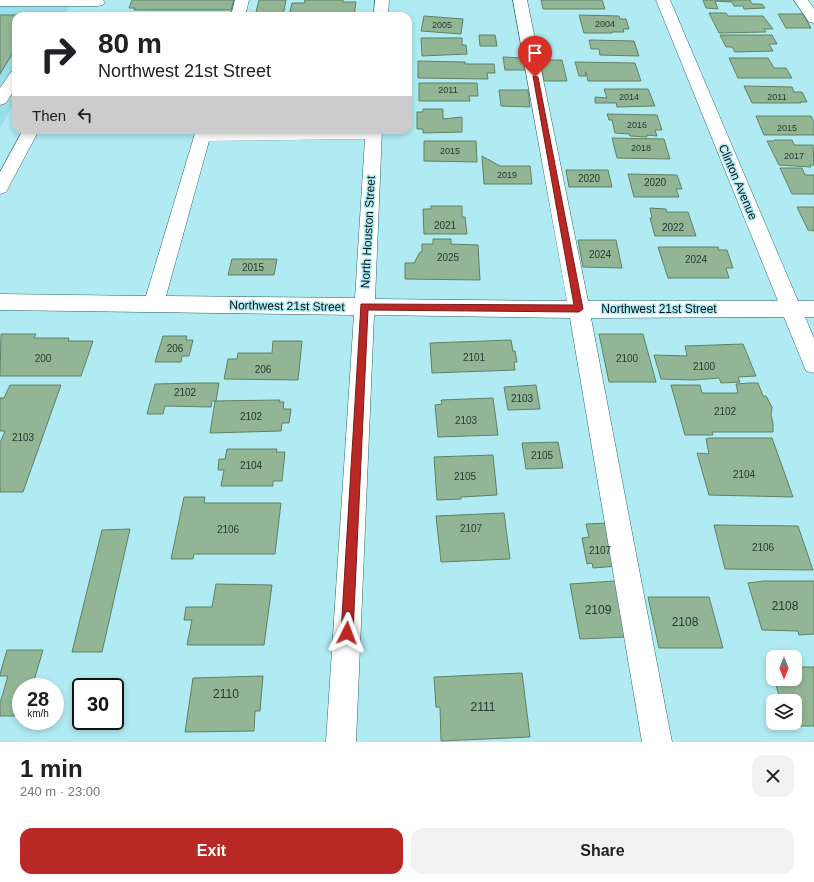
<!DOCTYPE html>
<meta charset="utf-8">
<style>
body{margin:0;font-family:Helvetica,sans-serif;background:#f2f2f2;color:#202124;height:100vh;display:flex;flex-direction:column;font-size:15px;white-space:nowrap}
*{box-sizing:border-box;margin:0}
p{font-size:13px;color:#757577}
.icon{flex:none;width:22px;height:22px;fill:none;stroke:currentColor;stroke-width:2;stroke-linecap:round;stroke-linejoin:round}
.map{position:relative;height:742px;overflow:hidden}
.side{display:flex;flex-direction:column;background:#fff;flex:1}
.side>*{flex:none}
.guide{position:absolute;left:12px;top:12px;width:400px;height:122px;border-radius:12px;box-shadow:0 2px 6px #0003;background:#fff;color:#202124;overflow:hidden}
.needle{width:26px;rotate:180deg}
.buttons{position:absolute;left:766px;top:650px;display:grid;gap:8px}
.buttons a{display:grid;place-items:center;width:36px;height:36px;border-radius:8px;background:#fff;box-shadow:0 2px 6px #0003;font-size:20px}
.speed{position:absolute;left:12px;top:678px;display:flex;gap:8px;font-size:20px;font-weight:700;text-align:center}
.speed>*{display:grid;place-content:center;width:52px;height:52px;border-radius:50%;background:#fff;box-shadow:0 2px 6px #0003;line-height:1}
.speed small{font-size:10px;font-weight:400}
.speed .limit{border:2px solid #111;border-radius:6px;background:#fff;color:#111}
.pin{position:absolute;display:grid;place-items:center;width:34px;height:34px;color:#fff;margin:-41px -17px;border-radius:50% 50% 50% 0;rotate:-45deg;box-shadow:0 0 4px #0007}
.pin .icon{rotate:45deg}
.me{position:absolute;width:44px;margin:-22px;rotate:3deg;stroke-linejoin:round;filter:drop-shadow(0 0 3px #0008)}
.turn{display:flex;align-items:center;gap:14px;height:84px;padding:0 20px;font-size:18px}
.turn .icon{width:52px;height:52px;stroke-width:2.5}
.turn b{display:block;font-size:28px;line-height:34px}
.then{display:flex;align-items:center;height:38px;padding:0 20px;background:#0003;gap:8px;font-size:15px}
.round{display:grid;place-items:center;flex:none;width:42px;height:42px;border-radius:12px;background:#f2f2f2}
.headline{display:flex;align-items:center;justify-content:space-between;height:68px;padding:0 20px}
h1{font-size:24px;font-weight:700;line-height:30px}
.primary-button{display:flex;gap:8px;margin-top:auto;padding:8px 20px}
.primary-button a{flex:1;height:46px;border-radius:12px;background:#b82925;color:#fff;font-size:16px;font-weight:700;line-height:46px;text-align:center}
.primary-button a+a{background:#f2f2f2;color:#202124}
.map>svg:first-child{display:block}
.built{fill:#99dee8}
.building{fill:#92b695;stroke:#5f8163}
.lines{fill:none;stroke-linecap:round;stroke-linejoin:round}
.minor-casing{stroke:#2d676f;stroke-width:1}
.minor{fill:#fff;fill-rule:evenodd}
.route{fill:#b82925;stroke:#781b18}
.labels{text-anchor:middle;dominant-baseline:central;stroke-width:3;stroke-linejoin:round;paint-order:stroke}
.far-number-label{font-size:9px;fill:#243a34}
.number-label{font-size:10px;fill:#243a34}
.street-label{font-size:12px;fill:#001014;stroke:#b0ebf4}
.near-number-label{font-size:12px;fill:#243a34}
</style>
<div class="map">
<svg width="814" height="742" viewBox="0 0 814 742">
<rect width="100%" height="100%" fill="#b0ebf4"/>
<path class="built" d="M0,0H73L64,16H16V100L0,128Z"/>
<path class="building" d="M132,0H234L231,10H134L135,8H129Z
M259,0H286L283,16H255Z
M305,0H343V2H356L354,16H289L292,3H304Z
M541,0H602L605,9H543Z
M703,0H750L752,4H762L765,8L744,9L743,6H734L732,2L715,1L718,9L706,8Z
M709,13H726L728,16H763L773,29H764L766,32L719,33Z
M778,14H803L811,28H786Z
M0,15H61L16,16V48L0,74Z
M579,15L619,16L620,19H626L629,29H623L624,32H612V33H584Z
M424,16L463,19L461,34L421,31Z
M479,35H495L497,46H480Z
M720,35H772L777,44H769L773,51L735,52L732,47H726Z
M421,38H462V45H466L467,54L422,56Z
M589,40L634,41L639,56L600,55L599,49H591Z
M503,57L524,58L527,70H505Z
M729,58H768L774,68H786L792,78H738Z
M540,60H562L567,81H544Z
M418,61L465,62V64H494L495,73H487L488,79L418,78Z
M575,62L635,63L641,81H588L586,72H585L586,76H579Z
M419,83H477L478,96H469L470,101H419Z
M744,86L792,87L794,92H802L807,102H800L801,103H752Z
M604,89H648L655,106L617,107L616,103H595V97L607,98Z
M499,90H528L530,107L501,106Z
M423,109H443V119L462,117V132L423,133V129H417V112H423Z
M607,114L657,115L662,130H655L657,136L647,135V137L630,136L629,134L615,133L612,120H609Z
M756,116H811L814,122V135H764Z
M612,138L664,139L670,159L617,158Z
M774,140H792L794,145H813L814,165H810L811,167L779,165L767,141H774Z
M424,141H476L477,162L424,161Z
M482,156L500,166H530L532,184H484Z
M780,168H802L805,175H814V194H792Z
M566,170H608L612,187H569Z
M628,174L677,175L682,189H676L679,197H634Z
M431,206H462V217H465L467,234H424L423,209H431Z
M797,207H814V231L808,230Z
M650,208L666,209L667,212H688L696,236H655L650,218H652Z
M433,239H451V244L478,245L480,280L405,279V263H414L420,252H422V244H433Z
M578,240H616L622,268L583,267Z
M658,247H718L719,250H727L733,268H726L729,278H668Z
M232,259H277L274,275H228Z
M1,334H36L34,338H69L68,341H93L81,376H0Z
M599,334H643L656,382H609Z
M163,336H187L186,340H193L189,356H182L181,362H155Z
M511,340L513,351H515L517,362H514L515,370L432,373L430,343Z
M273,341H302L298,380L224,379L228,359H237L238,353H272Z
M743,344L756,376L738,377L740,382L721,383L719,378L693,380L661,379L654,355L687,356L685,346Z
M196,383H219L216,401H212L211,407L165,406L163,414H147L155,384Z
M749,383H758L763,396H766L772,407L771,415L773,424V432H712L713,435H685L671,385H700L702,393H738L736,384Z
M10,385H61L23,492H0V443L5,431H0V398H4Z
M536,385L540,409L508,410L504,387Z
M493,398L498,435L438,437L435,405L442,404L441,400Z
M280,400L279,402H284L283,409H291L289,423H282L281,431L210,433L215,401Z
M709,438H772L793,497L709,495L697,453L709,454L706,439Z
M558,442L563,468L526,469L522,443Z
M227,449H277L276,452H285L282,481H273V486H221L224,470H218L219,459H225Z
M493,455L497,495L461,497V499L437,500L434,457Z
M184,497H205L204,503H281L275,554H194L193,559H171Z
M504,513L510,559L441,562L436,516Z
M609,523L619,566L593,568L592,563L587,564L582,538L589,537L586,524Z
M714,525L798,526L813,570L725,569Z
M130,529L102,652H72L102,530Z
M615,581L627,637L580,639L570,584Z
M764,581H814V634L799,635L798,631L762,630L748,583Z
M216,584L272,585L264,645H187L192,620H184L186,607H212Z
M648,597H709L723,648H659Z
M7,650H43L32,687H21V716H0V703L8,676H0V674Z
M795,667H814V726H789L788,723H795V701H781L774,679H795Z
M522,673L530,737L441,741L440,707H436L434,677Z
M263,676L260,711H255L254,731L185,732L193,678Z"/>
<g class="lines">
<g class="minor-casing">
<path id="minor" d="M0,0H103L105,2L103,5L98,6H0Z
M235,0H249L245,16H231Z
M375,0H389L388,16H374Z
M513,0H527L588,301H778L656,0H670L798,301H814V317H805L814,338V373L806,371L784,317L591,318L672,742H642L570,318L374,315L356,742H326L354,315L0,310V294L146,296L196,130H382L375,299L567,301ZM365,139L355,298L166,296L209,141Z
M794,0H808L814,9V23L809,22Z
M16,70V87L6,103L0,105V88L11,72Z
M23,130H39L6,192L0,194V172Z"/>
</g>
<use href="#minor" class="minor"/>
</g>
<path class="route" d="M533,76L538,77L583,309L579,312L368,310L353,633L351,637L347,639L343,637L341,633L361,304L574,305Z"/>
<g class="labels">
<g class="far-number-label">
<text x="605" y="24">2004</text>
<text x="442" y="25">2005</text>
<text x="448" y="90">2011</text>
<text x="629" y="97">2014</text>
<text x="777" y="97">2011</text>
<text x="637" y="125">2016</text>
<text x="787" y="128">2015</text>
<text x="641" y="148">2018</text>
<text x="450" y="151">2015</text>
<text x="794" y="156">2017</text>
<text x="507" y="175">2019</text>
</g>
<g class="number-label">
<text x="589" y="178">2020</text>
<text x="655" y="182">2020</text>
<text x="445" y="225">2021</text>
<text x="673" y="227">2022</text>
<text x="600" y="254">2024</text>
<text x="448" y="257">2025</text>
<text x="696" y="259">2024</text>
<text x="253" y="267">2015</text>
<text x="175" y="348">206</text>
<text x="474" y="357">2101</text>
<text x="43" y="358">200</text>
<text x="627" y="358">2100</text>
<text x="704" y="366">2100</text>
<text x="263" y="369">206</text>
<text x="185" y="392">2102</text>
<text x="522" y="398">2103</text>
<text x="725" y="411">2102</text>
<text x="251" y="416">2102</text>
<text x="466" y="420">2103</text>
<text x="23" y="437">2103</text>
<text x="542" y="455">2105</text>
<text x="251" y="465">2104</text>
<text x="744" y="474">2104</text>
<text x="465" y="476">2105</text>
<text x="471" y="528">2107</text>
<text x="228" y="529">2106</text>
<text x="763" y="547">2106</text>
<text x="600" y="550">2107</text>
</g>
<g class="street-label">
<text transform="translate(738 182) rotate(67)">Clinton Avenue</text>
<text transform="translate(368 232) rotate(-87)">North Houston Street</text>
<text transform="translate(287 306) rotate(1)">Northwest 21st Street</text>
<text x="659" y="309">Northwest 21st Street</text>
</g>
<g class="near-number-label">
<text x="785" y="606">2108</text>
<text x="598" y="610">2109</text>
<text x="685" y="622">2108</text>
<text x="226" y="694">2110</text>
<text x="483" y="707">2111</text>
</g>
</g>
</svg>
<div class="buttons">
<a><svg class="needle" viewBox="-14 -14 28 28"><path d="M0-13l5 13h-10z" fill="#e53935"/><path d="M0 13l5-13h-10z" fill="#757577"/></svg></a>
<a><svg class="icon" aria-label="layers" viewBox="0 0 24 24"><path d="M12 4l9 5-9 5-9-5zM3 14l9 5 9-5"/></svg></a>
</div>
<div class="speed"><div>28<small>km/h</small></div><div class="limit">30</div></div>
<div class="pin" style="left:535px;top:77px;background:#d93025"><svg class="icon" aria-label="arrive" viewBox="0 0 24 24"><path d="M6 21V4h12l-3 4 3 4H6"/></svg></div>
<svg class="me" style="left:347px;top:633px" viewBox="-20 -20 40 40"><path d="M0-17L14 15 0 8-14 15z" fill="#b82925" stroke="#fff" stroke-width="4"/></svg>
<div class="guide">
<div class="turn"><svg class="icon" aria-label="right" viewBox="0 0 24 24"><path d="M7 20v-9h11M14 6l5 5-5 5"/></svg><div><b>80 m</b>Northwest 21st Street</div></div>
<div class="then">Then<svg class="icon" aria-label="left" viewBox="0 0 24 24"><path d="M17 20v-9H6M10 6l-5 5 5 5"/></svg></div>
</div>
</div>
<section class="side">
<div class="headline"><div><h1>1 min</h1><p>240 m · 23:00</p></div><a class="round"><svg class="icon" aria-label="close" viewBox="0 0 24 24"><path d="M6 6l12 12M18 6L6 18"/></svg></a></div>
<div class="primary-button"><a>Exit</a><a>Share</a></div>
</section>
